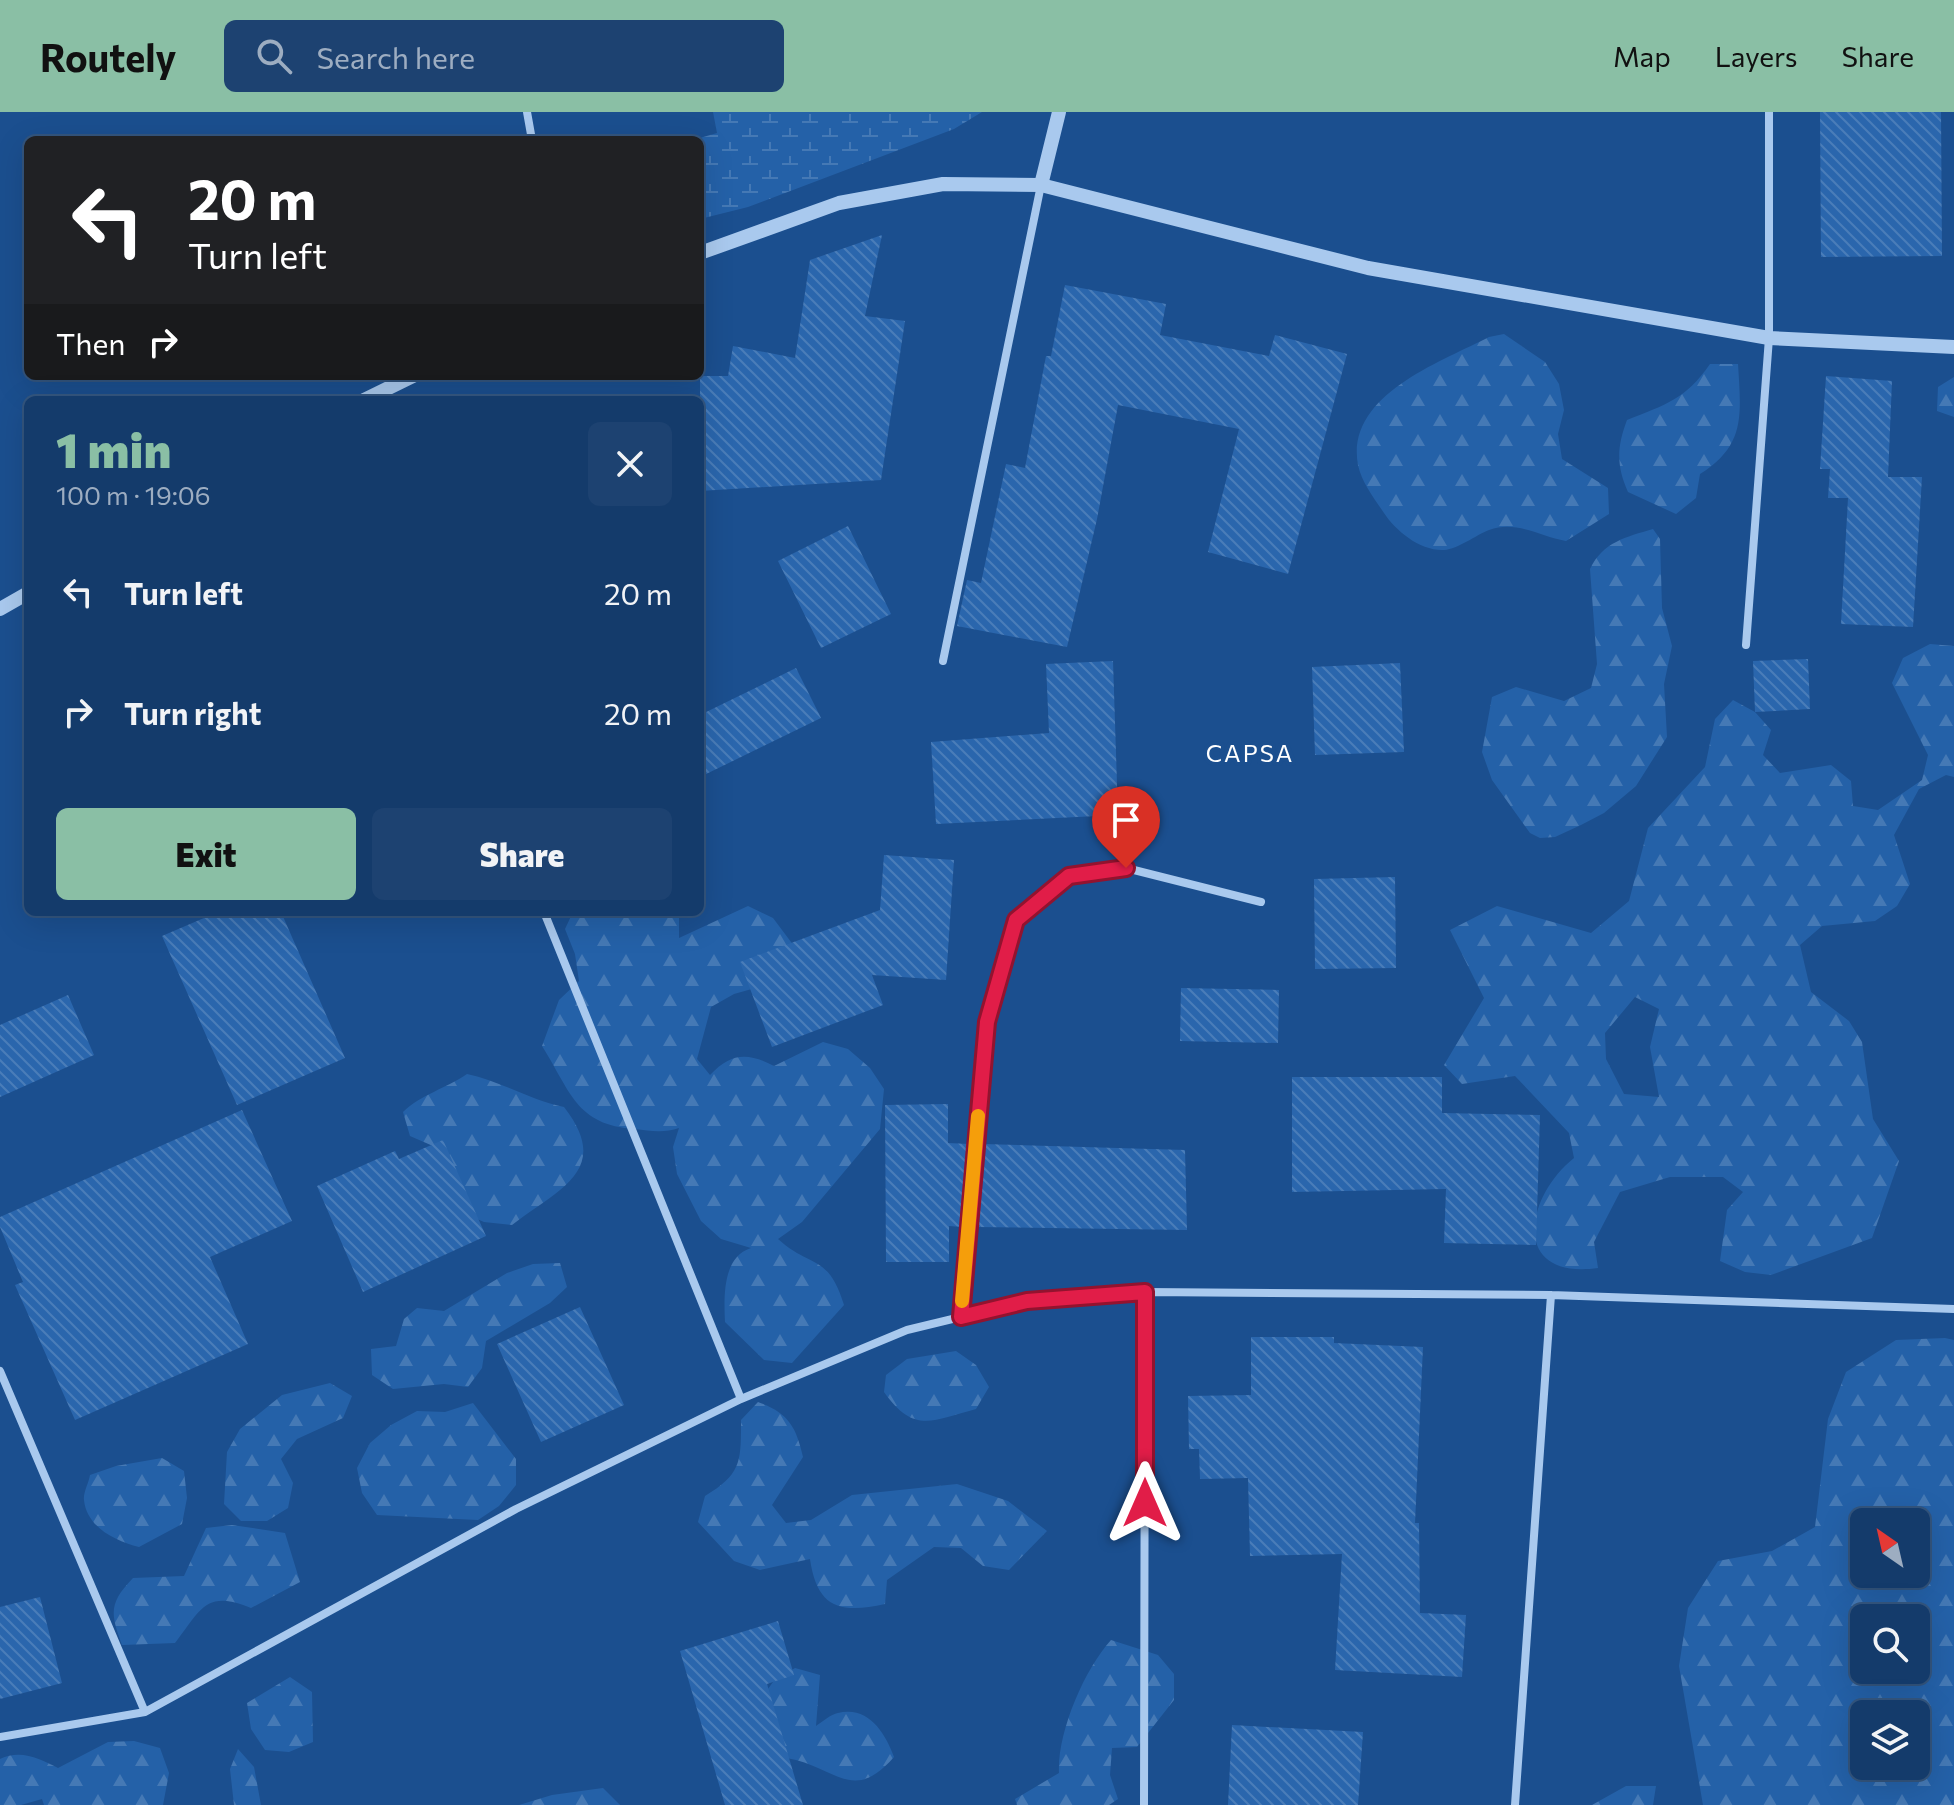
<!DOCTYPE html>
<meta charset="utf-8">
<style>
body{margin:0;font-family:Commissioner,sans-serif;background:#1d4271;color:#f1f3f6;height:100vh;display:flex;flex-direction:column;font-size:30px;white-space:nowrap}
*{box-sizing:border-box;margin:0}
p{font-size:26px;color:#9dadc1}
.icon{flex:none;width:44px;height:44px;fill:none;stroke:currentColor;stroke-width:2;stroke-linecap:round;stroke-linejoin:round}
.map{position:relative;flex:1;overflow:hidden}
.sheet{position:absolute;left:24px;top:284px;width:680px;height:520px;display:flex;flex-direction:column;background:#143b6b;border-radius:12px;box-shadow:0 8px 32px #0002,0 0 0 2px #33557e}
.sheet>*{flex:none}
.hud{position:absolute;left:24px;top:24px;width:680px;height:244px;border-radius:12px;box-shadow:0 8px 32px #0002,0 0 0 2px #33557e;background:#202124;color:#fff;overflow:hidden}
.needle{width:52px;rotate:326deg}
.tools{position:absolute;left:1850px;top:1396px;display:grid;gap:16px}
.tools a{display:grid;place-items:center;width:80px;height:80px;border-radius:12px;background:#143b6b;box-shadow:0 8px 32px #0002,0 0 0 2px #33557e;font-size:40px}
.pin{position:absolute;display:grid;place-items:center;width:68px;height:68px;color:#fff;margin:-82px -34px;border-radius:50% 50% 50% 0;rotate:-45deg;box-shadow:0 0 8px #0007}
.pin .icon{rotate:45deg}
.me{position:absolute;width:88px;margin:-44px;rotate:0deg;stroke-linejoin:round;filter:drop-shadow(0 0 6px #0008)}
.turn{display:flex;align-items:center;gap:28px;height:168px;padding:0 32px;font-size:36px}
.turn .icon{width:104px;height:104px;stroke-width:2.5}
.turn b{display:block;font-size:56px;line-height:68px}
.then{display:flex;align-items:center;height:76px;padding:0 32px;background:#0003;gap:16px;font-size:30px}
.round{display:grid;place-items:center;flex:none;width:84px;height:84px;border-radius:12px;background:#1d4271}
.overview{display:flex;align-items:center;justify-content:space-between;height:136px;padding:0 32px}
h1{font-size:48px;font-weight:800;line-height:60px;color:#8abfa5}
.action{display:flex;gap:16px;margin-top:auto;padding:16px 32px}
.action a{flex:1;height:92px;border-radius:12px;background:#8abfa5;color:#111;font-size:32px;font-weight:800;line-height:92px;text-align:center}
.action a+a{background:#1d4271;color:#f1f3f6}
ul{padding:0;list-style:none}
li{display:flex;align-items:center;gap:24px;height:120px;padding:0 32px}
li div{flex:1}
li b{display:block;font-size:30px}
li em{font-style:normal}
header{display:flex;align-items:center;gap:48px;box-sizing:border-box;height:112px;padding:0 40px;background:#8abfa5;color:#111}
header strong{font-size:38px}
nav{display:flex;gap:44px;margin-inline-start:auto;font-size:28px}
.search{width:560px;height:72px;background:#1d4271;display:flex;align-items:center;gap:20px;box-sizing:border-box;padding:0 28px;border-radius:12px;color:#9dadc1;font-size:30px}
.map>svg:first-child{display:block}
.forest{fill:url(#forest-firs);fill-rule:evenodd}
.wetland{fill:url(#wetland-marsh)}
.building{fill:url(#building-back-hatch)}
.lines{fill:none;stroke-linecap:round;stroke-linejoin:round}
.minor{stroke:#a9c9ee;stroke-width:8}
.tertiary{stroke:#a9c9ee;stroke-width:14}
.route-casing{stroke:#92132f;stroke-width:20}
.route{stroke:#e11d48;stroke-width:14}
.slow{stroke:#f59e0b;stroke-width:14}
.labels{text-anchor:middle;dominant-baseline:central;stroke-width:8;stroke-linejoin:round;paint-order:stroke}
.neighbourhood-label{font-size:24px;letter-spacing:2px;fill:#fff;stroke:#1b4f8f}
</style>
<header>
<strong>Routely</strong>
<div class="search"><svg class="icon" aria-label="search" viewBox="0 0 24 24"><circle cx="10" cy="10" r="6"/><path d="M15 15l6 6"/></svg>Search here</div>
<nav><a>Map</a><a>Layers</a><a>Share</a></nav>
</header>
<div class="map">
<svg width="1954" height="1693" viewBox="0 0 1954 1693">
<defs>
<pattern id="forest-firs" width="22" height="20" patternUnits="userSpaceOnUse" patternTransform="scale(2)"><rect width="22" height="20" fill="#2461a8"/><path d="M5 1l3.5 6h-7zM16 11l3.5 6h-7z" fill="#4579b5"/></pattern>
<pattern id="wetland-marsh" width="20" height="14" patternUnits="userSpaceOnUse" patternTransform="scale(2)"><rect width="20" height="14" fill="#2461a8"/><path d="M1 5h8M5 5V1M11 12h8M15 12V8" fill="none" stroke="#4579b5"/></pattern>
<pattern id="building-back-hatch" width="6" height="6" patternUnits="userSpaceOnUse" patternTransform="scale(2)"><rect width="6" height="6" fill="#2a66ad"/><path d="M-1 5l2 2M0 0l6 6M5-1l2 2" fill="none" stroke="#4a7db9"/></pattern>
</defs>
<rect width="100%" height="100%" fill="#1b4f8f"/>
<path class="forest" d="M1504,222L1545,250L1559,272L1564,298L1558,322L1562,347L1608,376L1609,402L1566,429C1539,424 1516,408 1489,418C1476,423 1458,437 1444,438C1420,439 1396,419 1384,401C1374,386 1362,371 1358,353C1345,283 1441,250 1489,225Z
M1710,252H1738C1741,303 1746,333 1700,362L1696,386L1676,402L1628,380C1616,353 1617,335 1627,308C1665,293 1686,287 1710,252Z
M1954,265V305L1937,299L1938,275Z
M1653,417L1660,427L1662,496L1672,534L1664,572L1667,625L1636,674L1604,701L1581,713L1555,725L1540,726L1530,721L1492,668L1482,640L1492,585L1516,575L1564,589L1591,576L1597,552L1590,457C1603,430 1626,425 1653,417Z
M1930,532L1954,534V665L1946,663L1919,677L1894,723L1910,772L1897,794L1875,809L1822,814L1800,833L1811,880L1849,909L1862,930L1873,1007L1899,1049L1872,1126L1771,1163L1745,1160L1720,1149L1727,1098L1743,1080L1723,1065H1670L1620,1080L1594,1130L1598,1156C1510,1168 1525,1085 1574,1046L1569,1021L1515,964L1462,972L1444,953L1484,886L1450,818L1497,794L1591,821L1629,789L1648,716L1705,655L1715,607L1733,588L1755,600L1771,618L1763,643L1780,661L1831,653L1851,669L1853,694L1878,698L1922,668L1928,643L1892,571L1903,546ZM1635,885L1659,897L1650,935L1659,985L1624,982L1606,947L1605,921Z
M748,794L773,806L803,846L784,868L734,882L711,895L697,947L710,963C731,941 747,940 774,954L823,930L848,937L870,956L884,977L880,1017L802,1110L778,1127C811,1157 828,1141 844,1193L792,1251L764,1248L725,1210C724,1186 722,1145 751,1136L721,1127L701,1109L677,1062L673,1035L679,1016C664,1021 651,1019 635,1017C576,1013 571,980 542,934L559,888L579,869L575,842L565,817L573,800H679V826Z
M467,962C501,969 529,988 564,995C613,1058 559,1077 512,1113L484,1110L461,1100L433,1034L410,1024L403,1000C422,982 445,977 467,962Z
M560,1151L567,1175L550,1191L486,1229L482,1256L468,1275L444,1272L393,1277L372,1263L371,1237L396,1234L404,1207L417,1196L444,1199L507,1161L533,1152Z
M1945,1226L1954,1228V1693H1703L1679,1554L1688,1496L1718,1449L1772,1439L1815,1415L1828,1307L1846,1260L1896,1228ZM1864,1410H1916V1462H1864ZM1864,1506H1916V1558H1864ZM1864,1602H1916V1654H1864Z
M956,1239L976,1253L989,1275L976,1297C931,1309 914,1322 884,1280L886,1263L907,1247Z
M330,1271L352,1284L343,1306L297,1327L281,1347L293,1371L288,1396L267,1409H241L224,1392L227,1340L240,1317L282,1283Z
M758,1290C788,1301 796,1314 803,1345L772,1393L786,1411L811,1408L852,1383L957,1372L1008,1389L1047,1419L1009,1458L983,1454L961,1436L934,1435L887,1468L885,1492C840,1502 817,1496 810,1447L760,1458L734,1449L698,1410L705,1384C742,1362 741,1349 741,1308Z
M473,1291L516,1347V1373L499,1394L478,1408L377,1403L362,1381L357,1356L370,1331L391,1313L417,1299L445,1300Z
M162,1346L184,1359L187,1386L182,1412L139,1435C116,1429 87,1416 84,1388C83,1381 89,1370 90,1363L116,1354Z
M232,1413L285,1421L300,1470L251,1496C206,1477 201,1497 175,1531L122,1533C110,1501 109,1491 133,1466L184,1464L206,1416Z
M1111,1528L1158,1543L1174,1562V1588L1137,1635L1112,1636L1110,1663L1118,1687L1109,1693H1017L1015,1687L1059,1661C1057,1621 1084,1558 1111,1528Z
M795,1556L820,1563L816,1614C822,1610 831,1602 838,1601C869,1594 885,1621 894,1645C855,1689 840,1660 796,1648C780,1644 762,1643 746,1641L739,1617L773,1570Z
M290,1565L312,1580L313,1630L289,1640L265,1638L251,1617L247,1591Z
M134,1629L160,1636L169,1661L163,1693H44L42,1687L21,1693H0V1647C21,1637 40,1647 58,1656L108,1630Z
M238,1637L254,1655L261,1693H234L230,1657Z
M1626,1674H1656L1653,1693H1592Z
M603,1676L620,1693H519L552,1683Z"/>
<path class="wetland" d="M713,0H982L954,17L748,95L700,107V28H693L717,21Z"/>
<path class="building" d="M1820,0H1941L1942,144L1821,145Z
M882,123L865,204L905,209L881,368L700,379V264H728L733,234L795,246L810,148Z
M1065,173L1166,192L1160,223L1269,244L1275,223L1347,242L1288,462L1208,440L1239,317L1118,293L1097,407L1067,535L957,514L967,468L981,471L1006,352L1025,356L1046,244H1051Z
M1826,264L1892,269L1888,365H1922L1913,515L1841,512L1848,386H1828L1830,357H1820Z
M848,414L891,502L821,536L778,449Z
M1808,547L1810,597L1755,600L1753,549Z
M1113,549L1118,703L936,712L931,630L1049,621L1046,552Z
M1400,551L1404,640L1315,643L1312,555Z
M796,556L821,606L700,665V603Z
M884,743L954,748L946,868L872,863L883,893L772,935L740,850L880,798Z
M1395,765L1396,856L1315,857L1314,767Z
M218,800H281L345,946L237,993L162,824Z
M1181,876L1279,878L1278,931L1180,929Z
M68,883L94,943L0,985V913Z
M1292,965H1442V1001L1540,1003L1536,1133L1444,1131L1446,1077L1292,1080Z
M948,992V1031L969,1032L962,1115L949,1114V1150H886L885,993Z
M242,998L292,1109L210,1145L248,1232L75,1308L15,1173L23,1170L0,1115V1105Z
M443,1028L486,1124L363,1180L317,1074L395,1039L399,1047Z
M983,1032L1185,1038L1187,1118L976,1115Z
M580,1195L624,1293L541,1330L497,1232Z
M1251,1225H1334V1231L1423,1235L1415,1411H1419L1420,1501L1466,1503L1462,1565L1335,1558L1342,1442L1250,1444L1248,1366L1200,1367L1199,1337H1189L1188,1284L1251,1283Z
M40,1485L62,1571L0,1587V1495Z
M778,1509L794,1563L767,1572L803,1693H725L680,1539Z
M1232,1613L1363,1620L1358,1693H1228Z"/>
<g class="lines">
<path class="minor" d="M527,0L532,28
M1746,533L1769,226V0
M943,549L1041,73
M544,800L741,1287
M961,1205L987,910L1016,808L1069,764L1126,756L1261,790
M0,1259L145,1600
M0,1625L145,1600L516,1397L741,1287L907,1218L1027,1189L1145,1180L1551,1183L1954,1197
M1144,1693L1145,1180
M1515,1693L1551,1183"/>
<path class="tertiary" d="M1041,73L1059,0
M700,141L839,91L943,72L1041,73L1368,156L1769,226L1954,235
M364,288L413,264
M0,497L28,481"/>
</g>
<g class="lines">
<g class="route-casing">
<path id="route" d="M1126,756L1069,764L1016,808L987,910L961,1205L1027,1189L1145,1180V1391"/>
</g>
<use href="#route" class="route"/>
<path class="slow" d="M962,1189L978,1004"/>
</g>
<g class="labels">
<g class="neighbourhood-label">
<text x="1250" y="640">CAPSA</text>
</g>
</g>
</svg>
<div class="tools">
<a><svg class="needle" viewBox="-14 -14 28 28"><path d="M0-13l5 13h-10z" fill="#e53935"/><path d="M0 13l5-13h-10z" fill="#9dadc1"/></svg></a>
<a><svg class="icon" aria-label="search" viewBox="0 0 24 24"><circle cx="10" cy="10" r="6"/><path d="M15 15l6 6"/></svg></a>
<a><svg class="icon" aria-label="layers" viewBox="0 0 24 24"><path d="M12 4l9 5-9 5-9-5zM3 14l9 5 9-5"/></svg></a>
</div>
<div class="pin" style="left:1126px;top:756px;background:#d93025"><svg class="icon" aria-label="arrive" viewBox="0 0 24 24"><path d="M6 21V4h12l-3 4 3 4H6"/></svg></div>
<svg class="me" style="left:1145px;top:1391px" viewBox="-20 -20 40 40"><path d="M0-17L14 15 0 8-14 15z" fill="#e11d48" stroke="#fff" stroke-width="4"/></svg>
<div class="hud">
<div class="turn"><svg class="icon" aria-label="left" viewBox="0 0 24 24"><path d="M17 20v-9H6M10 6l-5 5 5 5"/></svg><div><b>20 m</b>Turn left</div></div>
<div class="then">Then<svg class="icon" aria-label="right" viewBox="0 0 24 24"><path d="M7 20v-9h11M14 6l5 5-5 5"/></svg></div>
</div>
<section class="sheet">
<div class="overview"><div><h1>1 min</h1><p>100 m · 19:06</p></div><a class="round"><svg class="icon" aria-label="close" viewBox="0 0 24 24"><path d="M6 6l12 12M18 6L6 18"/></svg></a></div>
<ul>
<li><svg class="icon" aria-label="left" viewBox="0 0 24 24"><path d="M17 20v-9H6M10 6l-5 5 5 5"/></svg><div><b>Turn left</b></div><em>20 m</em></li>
<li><svg class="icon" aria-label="right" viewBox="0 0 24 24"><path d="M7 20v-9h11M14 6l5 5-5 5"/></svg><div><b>Turn right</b></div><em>20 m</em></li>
</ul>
<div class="action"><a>Exit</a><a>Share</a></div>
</section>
</div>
